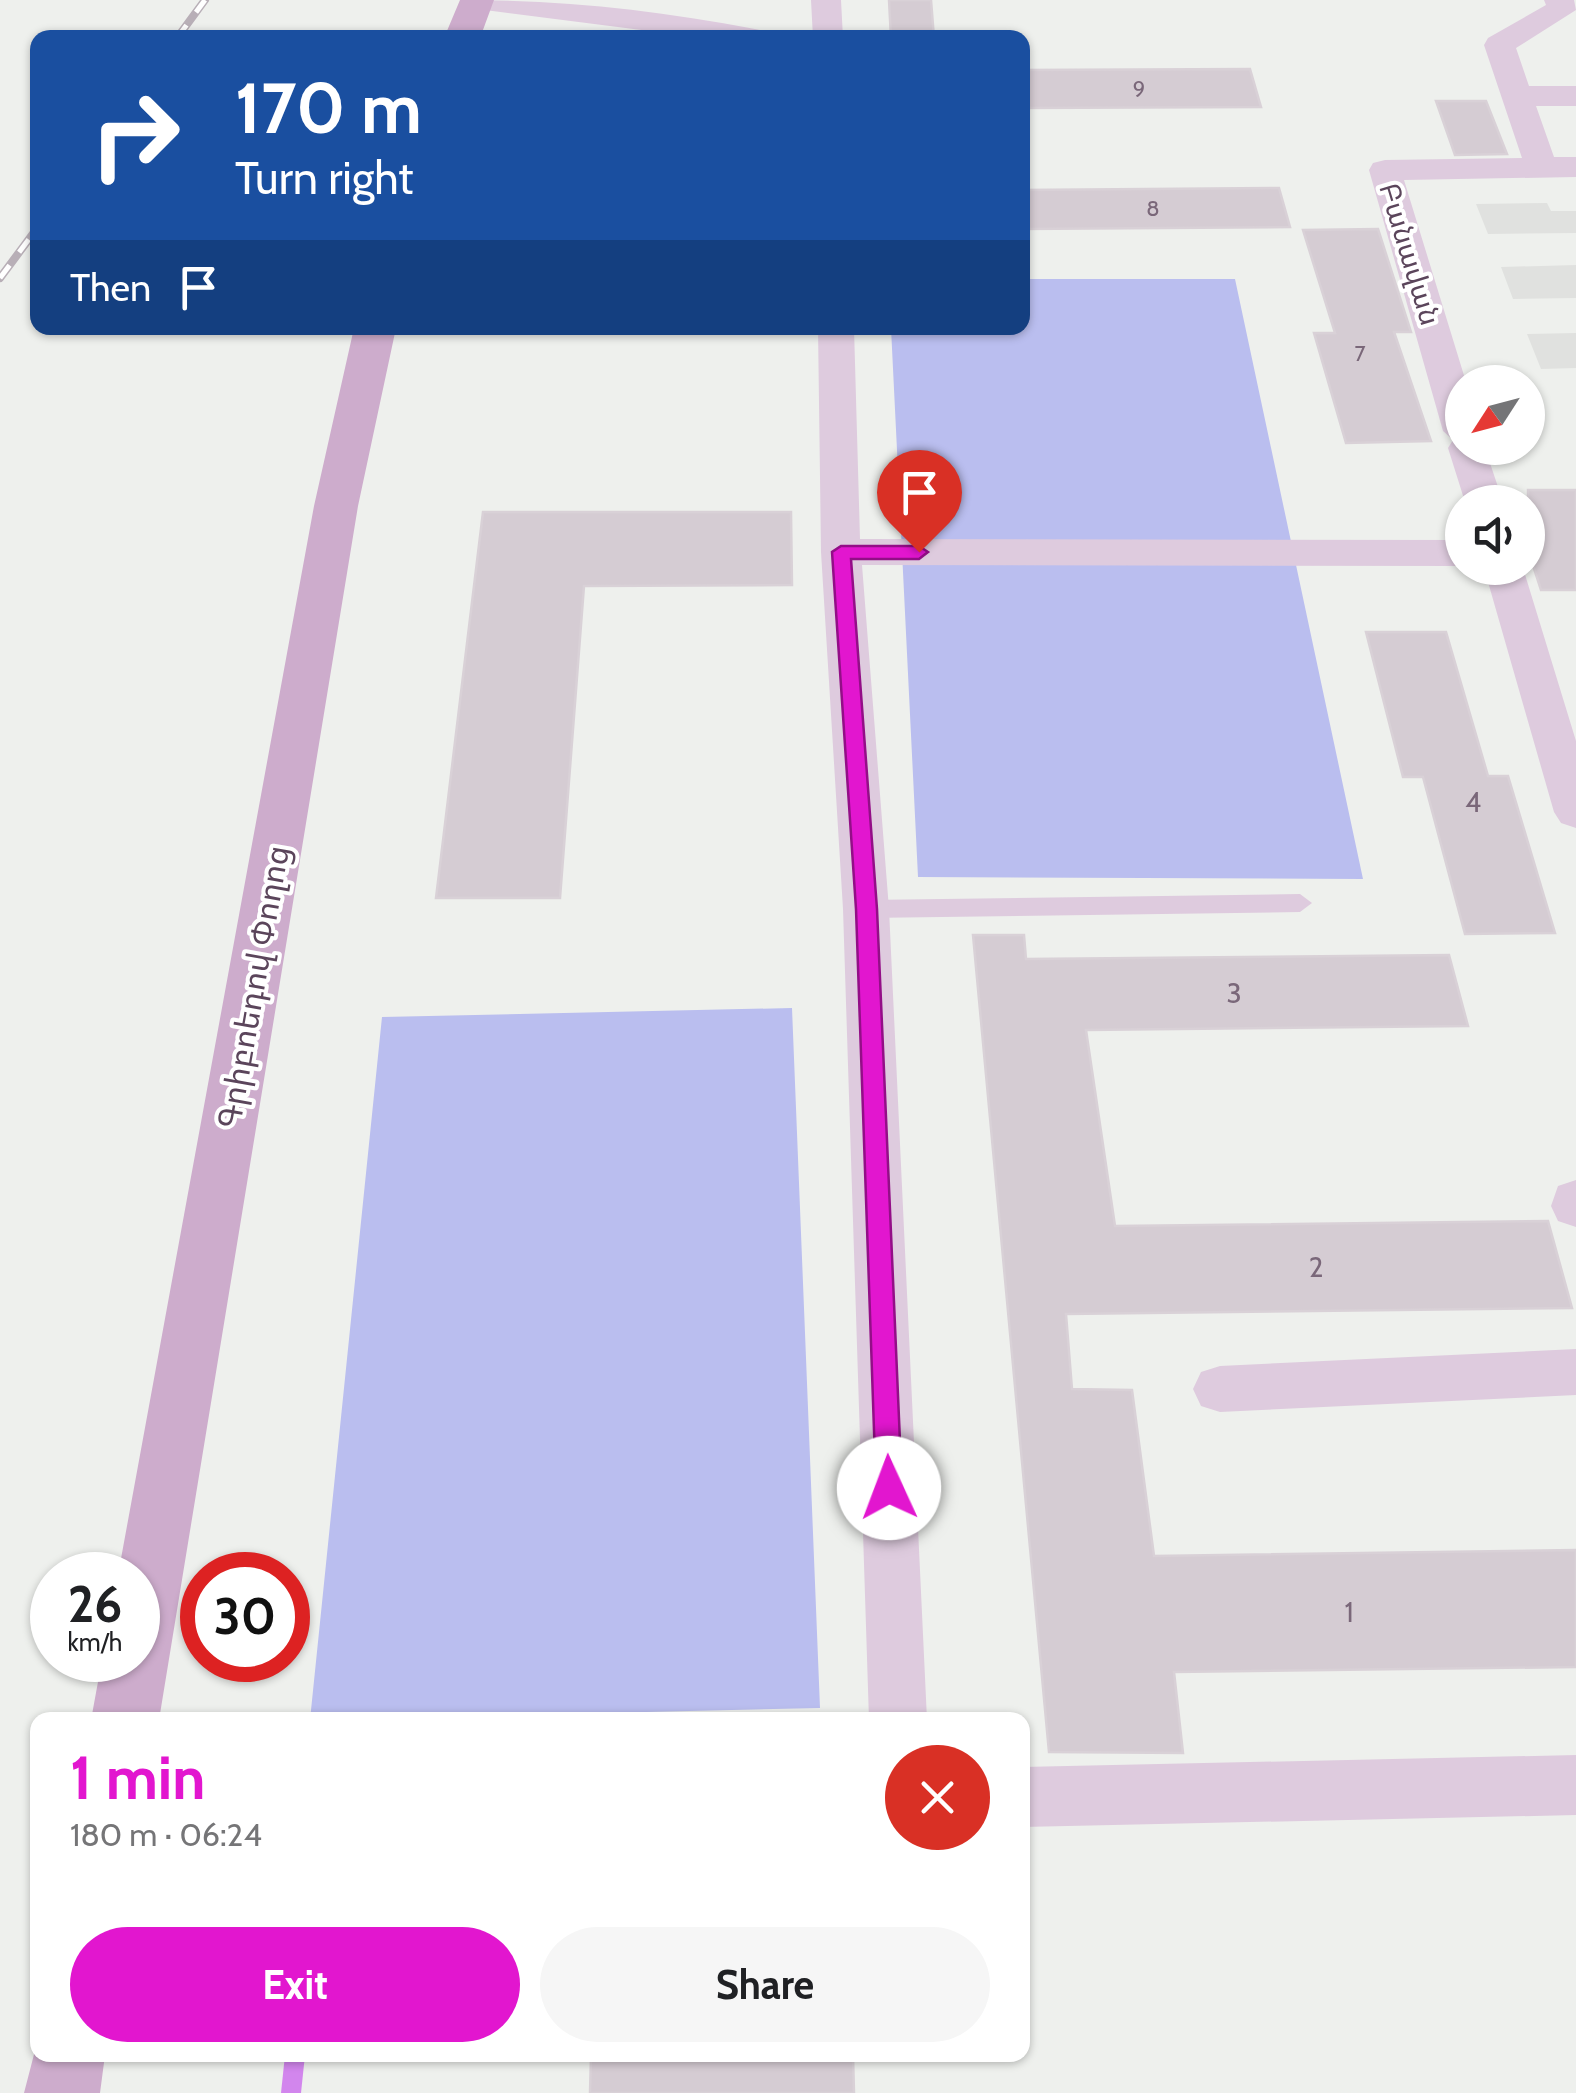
<!DOCTYPE html>
<meta charset="utf-8">
<style>
body{margin:0;font-family:Cabin,"Noto Sans Armenian",sans-serif;background:#f6f6f6;color:#202124;height:100vh;display:flex;flex-direction:column;font-size:38px;white-space:nowrap}
*{box-sizing:border-box;margin:0}
p{font-size:32px;color:#757577}
.icon{flex:none;width:55px;height:55px;fill:none;stroke:currentColor;stroke-width:2;stroke-linecap:round;stroke-linejoin:round}
.map{position:relative;flex:1;overflow:hidden}
.drawer{position:absolute;left:30px;top:1712px;width:1000px;height:350px;display:flex;flex-direction:column;background:#fff;border-radius:20px;box-shadow:0 2px 8px #0004}
.drawer>*{flex:none}
.hud{position:absolute;left:30px;top:30px;width:1000px;height:305px;border-radius:20px;box-shadow:0 2px 8px #0004;background:#1a4fa0;color:#fff;overflow:hidden}
.needle{width:65px;rotate:234deg}
.buttons{position:absolute;left:1445px;top:365px;display:grid;gap:20px}
.buttons a{display:grid;place-items:center;width:100px;height:100px;border-radius:50%;background:#fff;box-shadow:0 2px 8px #0004;font-size:50px}
.speed{position:absolute;left:30px;top:1552px;display:flex;gap:20px;font-size:50px;font-weight:700;text-align:center}
.speed>*{display:grid;place-content:center;width:130px;height:130px;border-radius:50%;background:#fff;box-shadow:0 2px 8px #0004;line-height:1}
.speed small{font-size:25px;font-weight:400}
.speed .limit{border:15px solid #d22;background:#fff;color:#111}
.pin{position:absolute;display:grid;place-items:center;width:85px;height:85px;color:#fff;margin:-102px -42px;border-radius:50% 50% 50% 0;rotate:-45deg;box-shadow:0 0 10px #0007}
.pin .icon{rotate:45deg}
.me{position:absolute;width:110px;margin:-55px;rotate:358deg;stroke-linejoin:round;filter:drop-shadow(0 0 8px #0008)}
.turn{display:flex;align-items:center;gap:35px;height:210px;padding:0 40px;font-size:45px}
.turn .icon{width:130px;height:130px;stroke-width:2.5}
.turn b{display:block;font-size:70px;line-height:85px}
.then{display:flex;align-items:center;height:95px;padding:0 40px;background:#0003;gap:20px;font-size:38px}
.round{display:grid;place-items:center;flex:none;width:105px;height:105px;border-radius:52px;background:#f6f6f6}
.overview{display:flex;align-items:center;justify-content:space-between;height:170px;padding:0 40px}
h1{font-size:60px;font-weight:700;line-height:75px;color:#e216cf}
.cta{display:flex;gap:20px;margin-top:auto;padding:20px 40px}
.cta a{flex:1;height:115px;border-radius:60px;background:#e216cf;color:#fff;font-size:40px;font-weight:700;line-height:115px;text-align:center}
.cta a+a{background:#f6f6f6;color:#202124}
.map>svg:first-child{display:block}
.education{fill:#e0e1df}
.green{fill:#babeef}
.lines{fill:none;stroke-linecap:round;stroke-linejoin:round}
.stream{fill:#d286ed;fill-rule:evenodd}
.building{fill:#d5ccd3;stroke:#d9d1d7;stroke-width:2.5}
.service{fill:#decbde;fill-rule:evenodd}
.minor{fill:#decbde;fill-rule:evenodd}
.primary{fill:#cdaccc;fill-rule:evenodd}
.rail-casing{stroke:#b8afb7;stroke-width:8}
.rail{stroke:#fff;stroke-width:5;stroke-dasharray:16;stroke-linecap:butt}
.route{fill:#e216cf;stroke:#930e87;stroke-width:2.5}
.labels{text-anchor:middle;dominant-baseline:central;stroke-width:8;stroke-linejoin:round;paint-order:stroke}
.far-number-label{font-size:22px;fill:#7a6779}
.far-street-label{font-size:28px;fill:#5b455b;stroke:#fff}
.number-label{font-size:28px;fill:#7a6779}
.street-label{font-size:32px;fill:#5b455b;stroke:#fff}
</style>
<div class="map">
<svg width="1576" height="2093" viewBox="0 0 1576 2093">
<rect width="100%" height="100%" fill="#eef0ed"/>
<path class="education" d="M1547,203L1551,211H1576V233L1488,234L1476,204Z
M1576,265V298L1513,299L1501,267Z
M1576,333V368L1541,369L1527,334Z"/>
<path class="green" d="M1023,279H1235L1363,879L918,877L891,328H1022Z
M792,1008L820,1708L310,1720L382,1017Z"/>
<g class="lines">
<path class="stream" d="M285,2055H305L301,2093H281Z"/>
</g>
<path class="building" d="M889,0H931L934,38H891Z
M1250,69L1261,107L1022,108V70Z
M1436,101H1486L1507,154L1455,155Z
M1279,188L1290,227L1022,229V190Z
M1378,229L1411,332H1394L1431,441L1346,443L1314,333H1335L1303,230Z
M1528,490H1576V590H1541L1528,550Z
M483,512H791L792,585L584,586L560,898H436Z
M1366,632H1446L1488,776H1508L1555,933L1465,934L1423,777H1403Z
M973,935H1024L1026,959L1449,955L1468,1026L1086,1030L1115,1226L1548,1221L1572,1308L1066,1314L1072,1389L1132,1390L1154,1556L1576,1550V1667L1174,1672L1183,1753L1049,1752Z
M591,2055H853L854,2093H590Z"/>
<g class="lines">
<path class="service" d="M1300,894L1312,903L1300,912L866,918L854,909L866,900Z"/>
<path class="minor" d="M462,0C564,0 655,10 755,29L766,31L770,38H704L477,9L466,6Z
M811,0H841L843,38H813Z
M1544,0H1574L1576,10L1516,48L1529,86H1576V106H1536L1554,157H1576V177L1404,180L1466,382H1462V448H1485L1503,502H1465L1448,448L1453,440L1443,431L1369,170L1373,163L1385,160L1522,158L1484,45L1488,38L1546,5Z
M818,328H854L860,539L1462,540V566L862,565L889,909L927,1720H869L843,909L821,552Z
M1484,568H1523L1576,741V828L1561,823L1554,812Z
M1576,1180V1227L1558,1221L1551,1206L1558,1186Z
M1576,1349V1395L1220,1412L1201,1406L1193,1389L1201,1372L1220,1366Z
M1576,1755V1815L1022,1827V1767Z"/>
<path class="primary" d="M460,0H494L480,38H444Z
M354,328H396L358,506L159,1720H91L102,1660H138V1575H118L314,506Z
M38,2039V2055H105L100,2093H24Z"/>
<g class="rail-casing">
<path id="rail" d="M177,38L205,0
M0,278L38,227"/>
</g>
<use href="#rail" class="rail"/>
</g>
<path class="route" d="M841,546H919L928,552L919,559H851L877,909L902,1488L899,1497L889,1500L880,1497L876,1488L856,909L832,552Z"/>
<g class="labels">
<g class="far-number-label">
<text x="1139" y="88">9</text>
<text x="1153" y="208">8</text>
<text x="1360" y="353">7</text>
</g>
<g class="far-street-label">
<text transform="translate(1410 254) rotate(73)">Բանավան</text>
</g>
<g class="number-label">
<text x="1473" y="802">4</text>
<text x="1234" y="993">3</text>
<text x="1316" y="1267">2</text>
<text x="1349" y="1612">1</text>
</g>
<g class="street-label">
<text transform="translate(253 987) rotate(-80)">Գրիբոեդով Փողոց</text>
</g>
</g>
</svg>
<div class="buttons">
<a><svg class="needle" viewBox="-14 -14 28 28"><path d="M0-13l5 13h-10z" fill="#e53935"/><path d="M0 13l5-13h-10z" fill="#757577"/></svg></a>
<a><svg class="icon" aria-label="sound" viewBox="0 0 24 24"><path d="M4 9h4l5-4v14l-5-4H4zM17 9q2 3 0 6"/></svg></a>
</div>
<div class="speed"><div>26<small>km/h</small></div><div class="limit">30</div></div>
<div class="pin" style="left:919px;top:552px;background:#d93025"><svg class="icon" aria-label="arrive" viewBox="0 0 24 24"><path d="M6 21V4h12l-3 4 3 4H6"/></svg></div>
<svg class="me" style="left:889px;top:1488px" viewBox="-20 -20 40 40"><circle r="19" fill="#fff"/><path d="M0-13L10 11 0 6-10 11z" fill="#e216cf"/></svg>
<div class="hud">
<div class="turn"><svg class="icon" aria-label="right" viewBox="0 0 24 24"><path d="M7 20v-9h11M14 6l5 5-5 5"/></svg><div><b>170 m</b>Turn right</div></div>
<div class="then">Then<svg class="icon" aria-label="arrive" viewBox="0 0 24 24"><path d="M6 21V4h12l-3 4 3 4H6"/></svg></div>
</div>
<section class="drawer">
<div class="overview"><div><h1>1 min</h1><p>180 m · 06:24</p></div><a class="round" style="background:#d93025;color:#fff"><svg class="icon" aria-label="close" viewBox="0 0 24 24"><path d="M6 6l12 12M18 6L6 18"/></svg></a></div>
<div class="cta"><a>Exit</a><a>Share</a></div>
</section>
</div>
